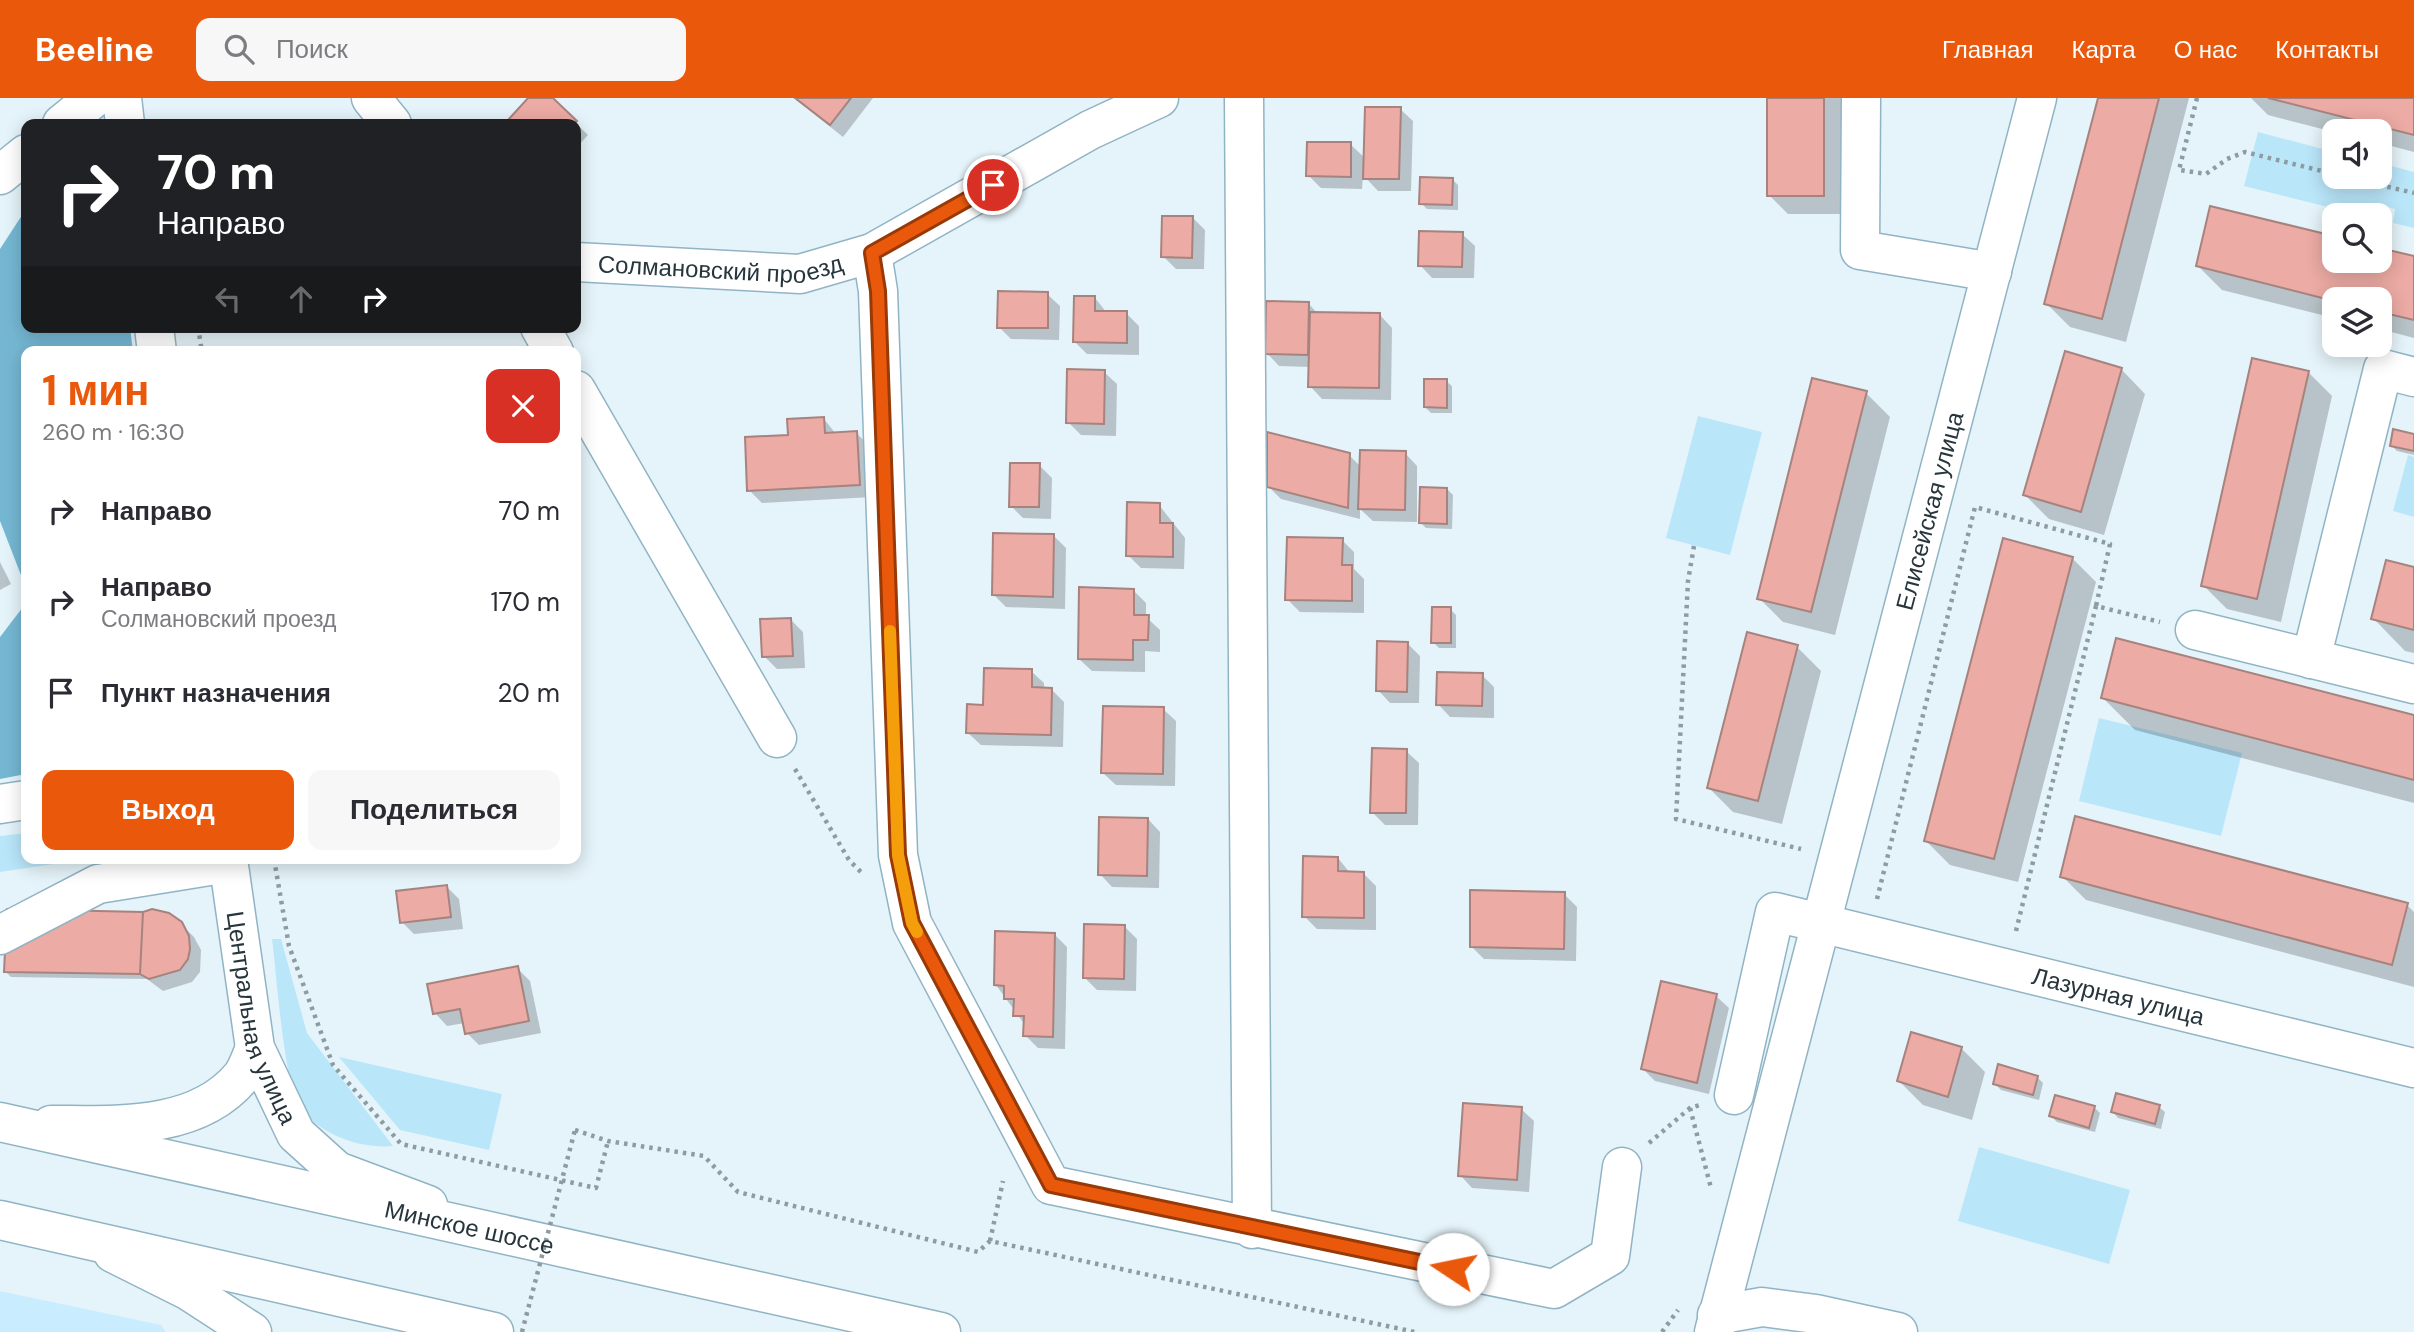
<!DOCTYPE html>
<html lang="ru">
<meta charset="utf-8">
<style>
body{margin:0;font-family:"DM Sans",sans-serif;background:#f7f7f7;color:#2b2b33;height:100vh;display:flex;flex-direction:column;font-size:26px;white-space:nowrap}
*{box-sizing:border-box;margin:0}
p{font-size:23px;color:#7c7c81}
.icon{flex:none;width:38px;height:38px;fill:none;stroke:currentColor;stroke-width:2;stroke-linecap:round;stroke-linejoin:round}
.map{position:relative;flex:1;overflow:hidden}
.details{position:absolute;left:21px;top:248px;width:560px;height:518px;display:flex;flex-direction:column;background:#fff;border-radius:14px;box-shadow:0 4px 18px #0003}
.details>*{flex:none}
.guide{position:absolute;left:21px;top:21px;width:560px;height:214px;border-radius:14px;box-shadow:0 4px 18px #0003;background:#202124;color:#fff;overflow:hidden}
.controls{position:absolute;left:2322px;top:21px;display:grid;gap:14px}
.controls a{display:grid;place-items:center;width:70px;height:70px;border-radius:14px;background:#fff;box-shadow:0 4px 18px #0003;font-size:35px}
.pin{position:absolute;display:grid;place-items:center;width:60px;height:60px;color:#fff;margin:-30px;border:4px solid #fff;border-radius:50%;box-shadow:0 2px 7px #0007}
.me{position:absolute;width:77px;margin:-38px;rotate:281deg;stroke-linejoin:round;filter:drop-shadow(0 0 5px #0008)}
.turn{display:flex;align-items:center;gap:24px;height:147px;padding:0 21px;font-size:32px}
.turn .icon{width:91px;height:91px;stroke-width:2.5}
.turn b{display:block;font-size:49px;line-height:60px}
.lanes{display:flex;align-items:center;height:66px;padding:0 21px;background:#0003;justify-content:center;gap:35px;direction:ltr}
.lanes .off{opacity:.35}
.round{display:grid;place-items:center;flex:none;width:74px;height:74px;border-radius:14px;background:#f7f7f7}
.headline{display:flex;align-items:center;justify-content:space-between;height:119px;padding:0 21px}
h1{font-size:42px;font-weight:700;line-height:52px;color:#ea580c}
.button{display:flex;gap:14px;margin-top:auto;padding:14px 21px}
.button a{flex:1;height:80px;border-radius:14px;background:#ea580c;color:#fff;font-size:28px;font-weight:700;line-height:80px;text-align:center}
.button a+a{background:#f7f7f7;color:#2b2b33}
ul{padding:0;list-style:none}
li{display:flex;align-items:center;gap:21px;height:91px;padding:0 21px}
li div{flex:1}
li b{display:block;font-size:26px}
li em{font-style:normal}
header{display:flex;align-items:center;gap:42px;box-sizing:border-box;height:98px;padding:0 35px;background:#ea580c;color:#fff}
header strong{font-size:33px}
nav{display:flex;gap:38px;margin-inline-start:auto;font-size:24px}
.search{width:490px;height:63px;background:#f7f7f7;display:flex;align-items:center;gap:18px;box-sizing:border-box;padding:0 24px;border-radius:14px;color:#7c7c81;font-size:26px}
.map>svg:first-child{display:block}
.built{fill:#c9edfe}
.green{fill:#bae6fa}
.forest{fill:#75b7d3}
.shadow{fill:#0003}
.building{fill:#ecaba4;stroke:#a6837f;stroke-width:2}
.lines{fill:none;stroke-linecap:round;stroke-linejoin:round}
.minor-casing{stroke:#91b4c4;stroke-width:41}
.highway-casing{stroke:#91b4c4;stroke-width:41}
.path{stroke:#8d9ba2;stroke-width:4.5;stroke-dasharray:3.5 5;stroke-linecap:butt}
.minor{stroke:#fff;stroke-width:38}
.highway{stroke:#fff;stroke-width:38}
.path-bridge{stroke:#8d9ba2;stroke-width:4.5;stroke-dasharray:3.5 5;stroke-linecap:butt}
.route-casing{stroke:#983908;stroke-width:18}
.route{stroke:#ea580c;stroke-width:12}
.slow{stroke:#f59e0b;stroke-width:12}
.labels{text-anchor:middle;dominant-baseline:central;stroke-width:7;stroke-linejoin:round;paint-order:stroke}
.street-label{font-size:24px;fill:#27353c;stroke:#fefefe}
</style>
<header>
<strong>Beeline</strong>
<div class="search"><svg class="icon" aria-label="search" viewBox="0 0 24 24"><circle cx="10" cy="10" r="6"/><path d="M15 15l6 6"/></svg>Поиск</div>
<nav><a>Главная</a><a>Карта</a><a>О нас</a><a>Контакты</a></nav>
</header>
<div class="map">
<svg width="2414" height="1234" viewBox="0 0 2414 1234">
<rect width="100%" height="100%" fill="#e5f4fa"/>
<path class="built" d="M0,1193L161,1227L166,1234H0Z"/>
<path class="green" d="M2258,34L2334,54V79H2380V65L2414,74V130L2393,125L2395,111L2373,105L2369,117H2360L2244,88Z
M1698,318L1762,334L1730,457L1666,440Z
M2408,357L2414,359V419L2393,413Z
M2099,620L2242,655L2221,738L2079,703Z
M26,735V761H87L0,774V738Z
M272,841H281L307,935L393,1048C359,1051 317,1036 299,1007C283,980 277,877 272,841Z
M339,959L502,996L489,1052L400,1032Z
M1979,1049L2130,1092L2109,1166L1958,1123Z"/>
<path class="forest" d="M26,111V229H130L133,254H26V490L0,423V151Z
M26,505V676L0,681V539Z"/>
<path class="shadow" d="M531,0H550L588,37L576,50V26H514L510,22Z
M794,0H873L843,39Z
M1769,0H1842V116H1788L1769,97Z
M2100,0H2189L2126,244L2070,229L2046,205Z
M2251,0H2414V54L2380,45V33L2334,34L2268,17Z
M1400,11L1413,23L1411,93H1378L1363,77L1362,91L1321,90L1308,77L1350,46L1366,61Z
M1452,81L1458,87V112L1427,111L1421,105Z
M2212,110L2334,140V163H2380V152L2414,160V240L2380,231V201H2334V220L2222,192L2198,168Z
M1193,120L1205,132L1204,171H1176L1163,158Z
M1462,136L1475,148L1474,180H1432L1420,167Z
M1047,196L1060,208L1059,242L1011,241L999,229Z
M1095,200L1107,215H1126L1139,228V257L1087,256L1074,243Z
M1308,205L1318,216L1380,217L1392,230L1391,302L1322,301L1310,288V269L1279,268L1267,255Z
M2121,271L2145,296L2104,437L2049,421L2025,397Z
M1104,274L1117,286L1116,338L1081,337L1068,324Z
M2308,274L2332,298L2281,524L2227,511L2203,487Z
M1446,283L1452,288V315H1431L1425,309Z
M1866,295L1890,319L1835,537L1783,524L1759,500Z
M824,321L836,336L856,335L869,347L872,399L762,405L749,392L790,338Z
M2414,337V357L2397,353L2391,347Z
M1405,355L1417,368V424L1373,423L1360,411V421L1281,401L1268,388L1349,357L1361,369Z
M1039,367L1052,380L1051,421L1023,420L1011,408Z
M1447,391L1453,397L1452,431L1426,430L1421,425Z
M1159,407L1185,440L1184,471L1141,470L1128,457Z
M1053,437L1066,450L1065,511L1006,509L993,496Z
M1342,442L1354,454V471L1364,481V515L1300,514L1287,501Z
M2072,460L2096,484L2018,784L1950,767L1926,743Z
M0,464L11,486L0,492Z
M2414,471V555L2405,553L2373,520Z
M1133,492L1146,505V519L1160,532V554L1145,553V574L1092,573L1079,561Z
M1450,511L1456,517V550H1439L1433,544Z
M791,522L803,534L805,570L777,571L764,558Z
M1407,545L1420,558L1419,605H1390L1378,592Z
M1797,549L1821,573L1782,726L1733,714L1709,690Z
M1031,573L1044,585V591H1051L1064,604L1063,649L981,647L968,635L985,608Z
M1482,577L1494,589V620L1450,619L1438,606Z
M2103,600L2414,619V705L2135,632Z
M1163,611L1176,623L1175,688L1116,687L1103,675Z
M1406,653L1419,665L1418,727H1385L1372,714Z
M1148,721L1160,734L1159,790L1112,789L1100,776Z
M1338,760L1350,775H1363L1376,788V832L1317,831L1304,818Z
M2062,778L2407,807L2414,814V889L2086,802Z
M447,789L459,801L463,831L414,836L402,824Z
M1564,796L1577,809L1576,863L1484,861L1471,848Z
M181,826L194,839L201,852L200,874L192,884L163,893L147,881L11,879L5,873Z
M1124,828L1137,841L1136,893L1097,892L1085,880Z
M1054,836L1067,849L1065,951L1038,950L1025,937V927L996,887Z
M517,870L530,883L541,935L479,947L467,935L465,925L447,928L435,915Z
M1716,898L1729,910L1709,996L1655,983L1643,971Z
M1961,950L1985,974L1972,1022L1923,1007L1899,983Z
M2037,979L2043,985L2039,1002L2001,992L1995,986Z
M2094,1009L2100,1015L2095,1034L2057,1024L2051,1018Z
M2159,1009L2165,1014L2161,1031L2118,1020L2113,1014Z
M1521,1011L1534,1023L1529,1094L1472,1090L1460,1077Z"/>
<path class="building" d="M528,0H553L577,23L574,26H512L508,22Z
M795,0H851L830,27Z
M1767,0H1824V98H1767Z
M2098,0H2159L2102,221L2044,206Z
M2268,0H2414V37Z
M1365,9H1401L1399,81H1363Z
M1307,44H1351V79L1306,78Z
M1420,79L1453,80L1452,107L1419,106Z
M2210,108L2334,138V163H2380V150L2414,158V222L2380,214V201L2334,203L2196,168Z
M1162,118H1193L1192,160L1161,159Z
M1419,133L1463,134L1462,169L1418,168Z
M998,193L1048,194V230H997Z
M1074,198H1095V213H1127V245L1073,244Z
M1266,203L1309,204L1308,257L1265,256Z
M1310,214L1380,215L1379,290L1308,289Z
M2065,253L2122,270L2081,414L2023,397Z
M2252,260L2309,273L2257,501L2201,488Z
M1067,271L1105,272L1104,326L1066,325Z
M1812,280L1867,293L1811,514L1757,501Z
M1424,281H1447V310L1424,309Z
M824,319L825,335L857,333L860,387L747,393L745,339L788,337L787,321Z
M2393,331L2414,336V353L2390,348Z
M1267,334L1350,355L1348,410L1267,389Z
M1360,352L1406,353L1405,412L1358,411Z
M1010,365H1040L1039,409H1009Z
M1420,389L1447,390V426L1419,425Z
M1127,404L1160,405V425H1173V459L1126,458Z
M993,435L1054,436L1053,499L992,497Z
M1287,439L1343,440L1342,467H1352V503L1285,502Z
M2003,440L2073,459L1994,761L1924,743Z
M2386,462L2414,469V532L2371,521Z
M1079,489L1134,491V517H1149L1148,542H1133V562L1078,561Z
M1432,509H1451V545H1431Z
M791,520L793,558L762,559L760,521Z
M1747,534L1798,547L1758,703L1707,690Z
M2116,540L2414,617V682L2101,600Z
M1377,543L1408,544L1407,594L1376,593Z
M984,570L1032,571V589L1052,590L1051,637L966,635L967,606L983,607Z
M1437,574L1483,575L1482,608L1436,607Z
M1103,608L1164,609L1163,676L1101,675Z
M1372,650L1407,651L1406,715H1370Z
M2075,718L2408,805L2392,867L2060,779Z
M1099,719L1148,720L1147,778L1098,777Z
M1303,758L1338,759V773L1364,774V820L1302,819Z
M447,787L451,819L400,825L396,793Z
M1470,792L1565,794L1564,851L1470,849Z
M7,811L143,814L140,876L4,874Z
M152,811L169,815L182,824L189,838L190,851L188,861L180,872L149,881L140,876L143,814Z
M1084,826L1125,827L1124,881L1083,880Z
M995,833L1055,835L1053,939L1023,938L1024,918H1013L1014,901H1004V888L994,887Z
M518,868L529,923L465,936L460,911L433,916L427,886Z
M1661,883L1717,896L1697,985L1641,971Z
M1911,934L1962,949L1948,999L1897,983Z
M1998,966L2038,978L2033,997L1993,986Z
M2116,995L2160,1007L2155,1026L2111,1014Z
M2055,997L2095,1008L2089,1030L2049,1018Z
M1463,1005L1522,1009L1517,1082L1458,1078Z"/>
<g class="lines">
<g class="minor-casing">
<g id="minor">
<path d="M122,0L125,26"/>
<path d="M371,0L392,26"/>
<path d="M1244,0L1252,1131"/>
<path d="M1861,0L1860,152L1992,174"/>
<path d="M62,26L94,0"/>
<path d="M0,77L26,56"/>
<path d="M872,155L878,193L898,757L912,825L1051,1087L1554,1191L1610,1158L1622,1069"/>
<path id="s1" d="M576,164L800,176L872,155L1090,32L1159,0"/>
<path d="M154,229L157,254"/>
<path d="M540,229L554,254"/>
<path d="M576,292L777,640"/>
<path d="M2195,532L2414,586"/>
<path d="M2311,561L2383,271L2414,279"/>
<path d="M0,706L26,702"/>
<path id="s2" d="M228,761L255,950L296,1036L337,1073L428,1107"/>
<path d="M0,837L98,786L228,765"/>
<path id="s3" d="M1734,997L1775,814L2414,970"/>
<path d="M51,1027C114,1027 196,1033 241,979C247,972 251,959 255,950"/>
<path d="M113,1155L189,1193L252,1234"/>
<path d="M1717,1217L1762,1209L1816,1216L1898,1234"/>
<path id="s4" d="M1714,1234L2037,0"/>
</g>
</g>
<g class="highway-casing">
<g id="highway">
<path id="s5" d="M0,1024L941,1234"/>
<path d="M0,1122L494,1234"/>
</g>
</g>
<path class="path" d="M2197,0L2179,72L2206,76L2227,61L2245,54L2334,76
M2346,79L2414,95
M198,229L202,254
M1694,448L1688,483L1676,721L1801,751
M795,671L849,762L862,775
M274,761L289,848L333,967L401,1046L596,1090L608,1043
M1877,801L1975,409L2110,446L2096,508
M2016,833L2096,508L2160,524
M1690,1010L1711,1090
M575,1032L608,1043L704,1058L738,1094L978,1154L990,1143L1415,1234
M1649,1045L1690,1010L1700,1007
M990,1143L1003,1083
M1662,1234L1678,1212"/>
<use href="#minor" class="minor"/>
<use href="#highway" class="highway"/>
<path class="path-bridge" d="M522,1234L575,1032"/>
</g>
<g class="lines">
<g class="route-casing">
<path id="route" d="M993,87L872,155L878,193L898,757L912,825L1051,1087L1453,1171"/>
</g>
<use href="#route" class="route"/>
<path class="slow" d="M890,533L898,757L912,825L917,834"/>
</g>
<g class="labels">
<g class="street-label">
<text stroke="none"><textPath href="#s1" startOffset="145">Солмановский проезд</textPath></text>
<text stroke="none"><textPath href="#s4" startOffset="849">Елисейская улица</textPath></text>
<text stroke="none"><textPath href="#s3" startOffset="541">Лазурная улица</textPath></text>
<text stroke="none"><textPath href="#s2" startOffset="163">Центральная улица</textPath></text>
<text stroke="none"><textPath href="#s5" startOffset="481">Минское шоссе</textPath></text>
</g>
</g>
</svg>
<div class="controls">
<a><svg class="icon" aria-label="sound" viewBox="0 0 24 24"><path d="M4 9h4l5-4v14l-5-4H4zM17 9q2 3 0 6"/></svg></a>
<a><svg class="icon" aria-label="search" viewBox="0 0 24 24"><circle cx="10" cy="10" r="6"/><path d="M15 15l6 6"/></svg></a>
<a><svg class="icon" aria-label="layers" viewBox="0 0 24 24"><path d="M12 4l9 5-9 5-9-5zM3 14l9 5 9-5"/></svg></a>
</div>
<div class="pin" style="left:993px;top:87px;background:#d93025"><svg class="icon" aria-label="arrive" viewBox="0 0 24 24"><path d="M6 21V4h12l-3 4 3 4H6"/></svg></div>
<svg class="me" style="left:1453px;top:1171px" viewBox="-20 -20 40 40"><circle r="19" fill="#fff"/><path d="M0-13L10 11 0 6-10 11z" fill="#ea580c"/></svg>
<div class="guide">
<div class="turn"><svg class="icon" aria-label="right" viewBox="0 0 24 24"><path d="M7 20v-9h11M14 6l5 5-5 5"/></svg><div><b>70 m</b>Направо</div></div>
<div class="lanes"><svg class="icon off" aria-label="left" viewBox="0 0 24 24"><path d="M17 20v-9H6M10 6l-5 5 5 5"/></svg><svg class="icon off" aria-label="ahead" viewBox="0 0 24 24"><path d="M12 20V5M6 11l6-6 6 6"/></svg><svg class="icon" aria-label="right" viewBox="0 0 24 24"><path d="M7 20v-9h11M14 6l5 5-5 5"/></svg></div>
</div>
<section class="details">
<div class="headline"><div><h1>1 мин</h1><p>260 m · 16:30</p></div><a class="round" style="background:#d93025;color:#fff"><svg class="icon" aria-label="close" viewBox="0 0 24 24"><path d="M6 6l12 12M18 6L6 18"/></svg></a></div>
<ul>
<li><svg class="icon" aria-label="right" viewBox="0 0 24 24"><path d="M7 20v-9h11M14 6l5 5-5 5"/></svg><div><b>Направо</b></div><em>70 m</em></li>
<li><svg class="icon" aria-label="right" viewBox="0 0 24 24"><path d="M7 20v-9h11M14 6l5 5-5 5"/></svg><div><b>Направо</b><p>Солмановский проезд</p></div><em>170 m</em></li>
<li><svg class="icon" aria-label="arrive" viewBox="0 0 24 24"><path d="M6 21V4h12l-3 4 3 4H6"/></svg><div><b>Пункт назначения</b></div><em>20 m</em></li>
</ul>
<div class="button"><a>Выход</a><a>Поделиться</a></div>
</section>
</div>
